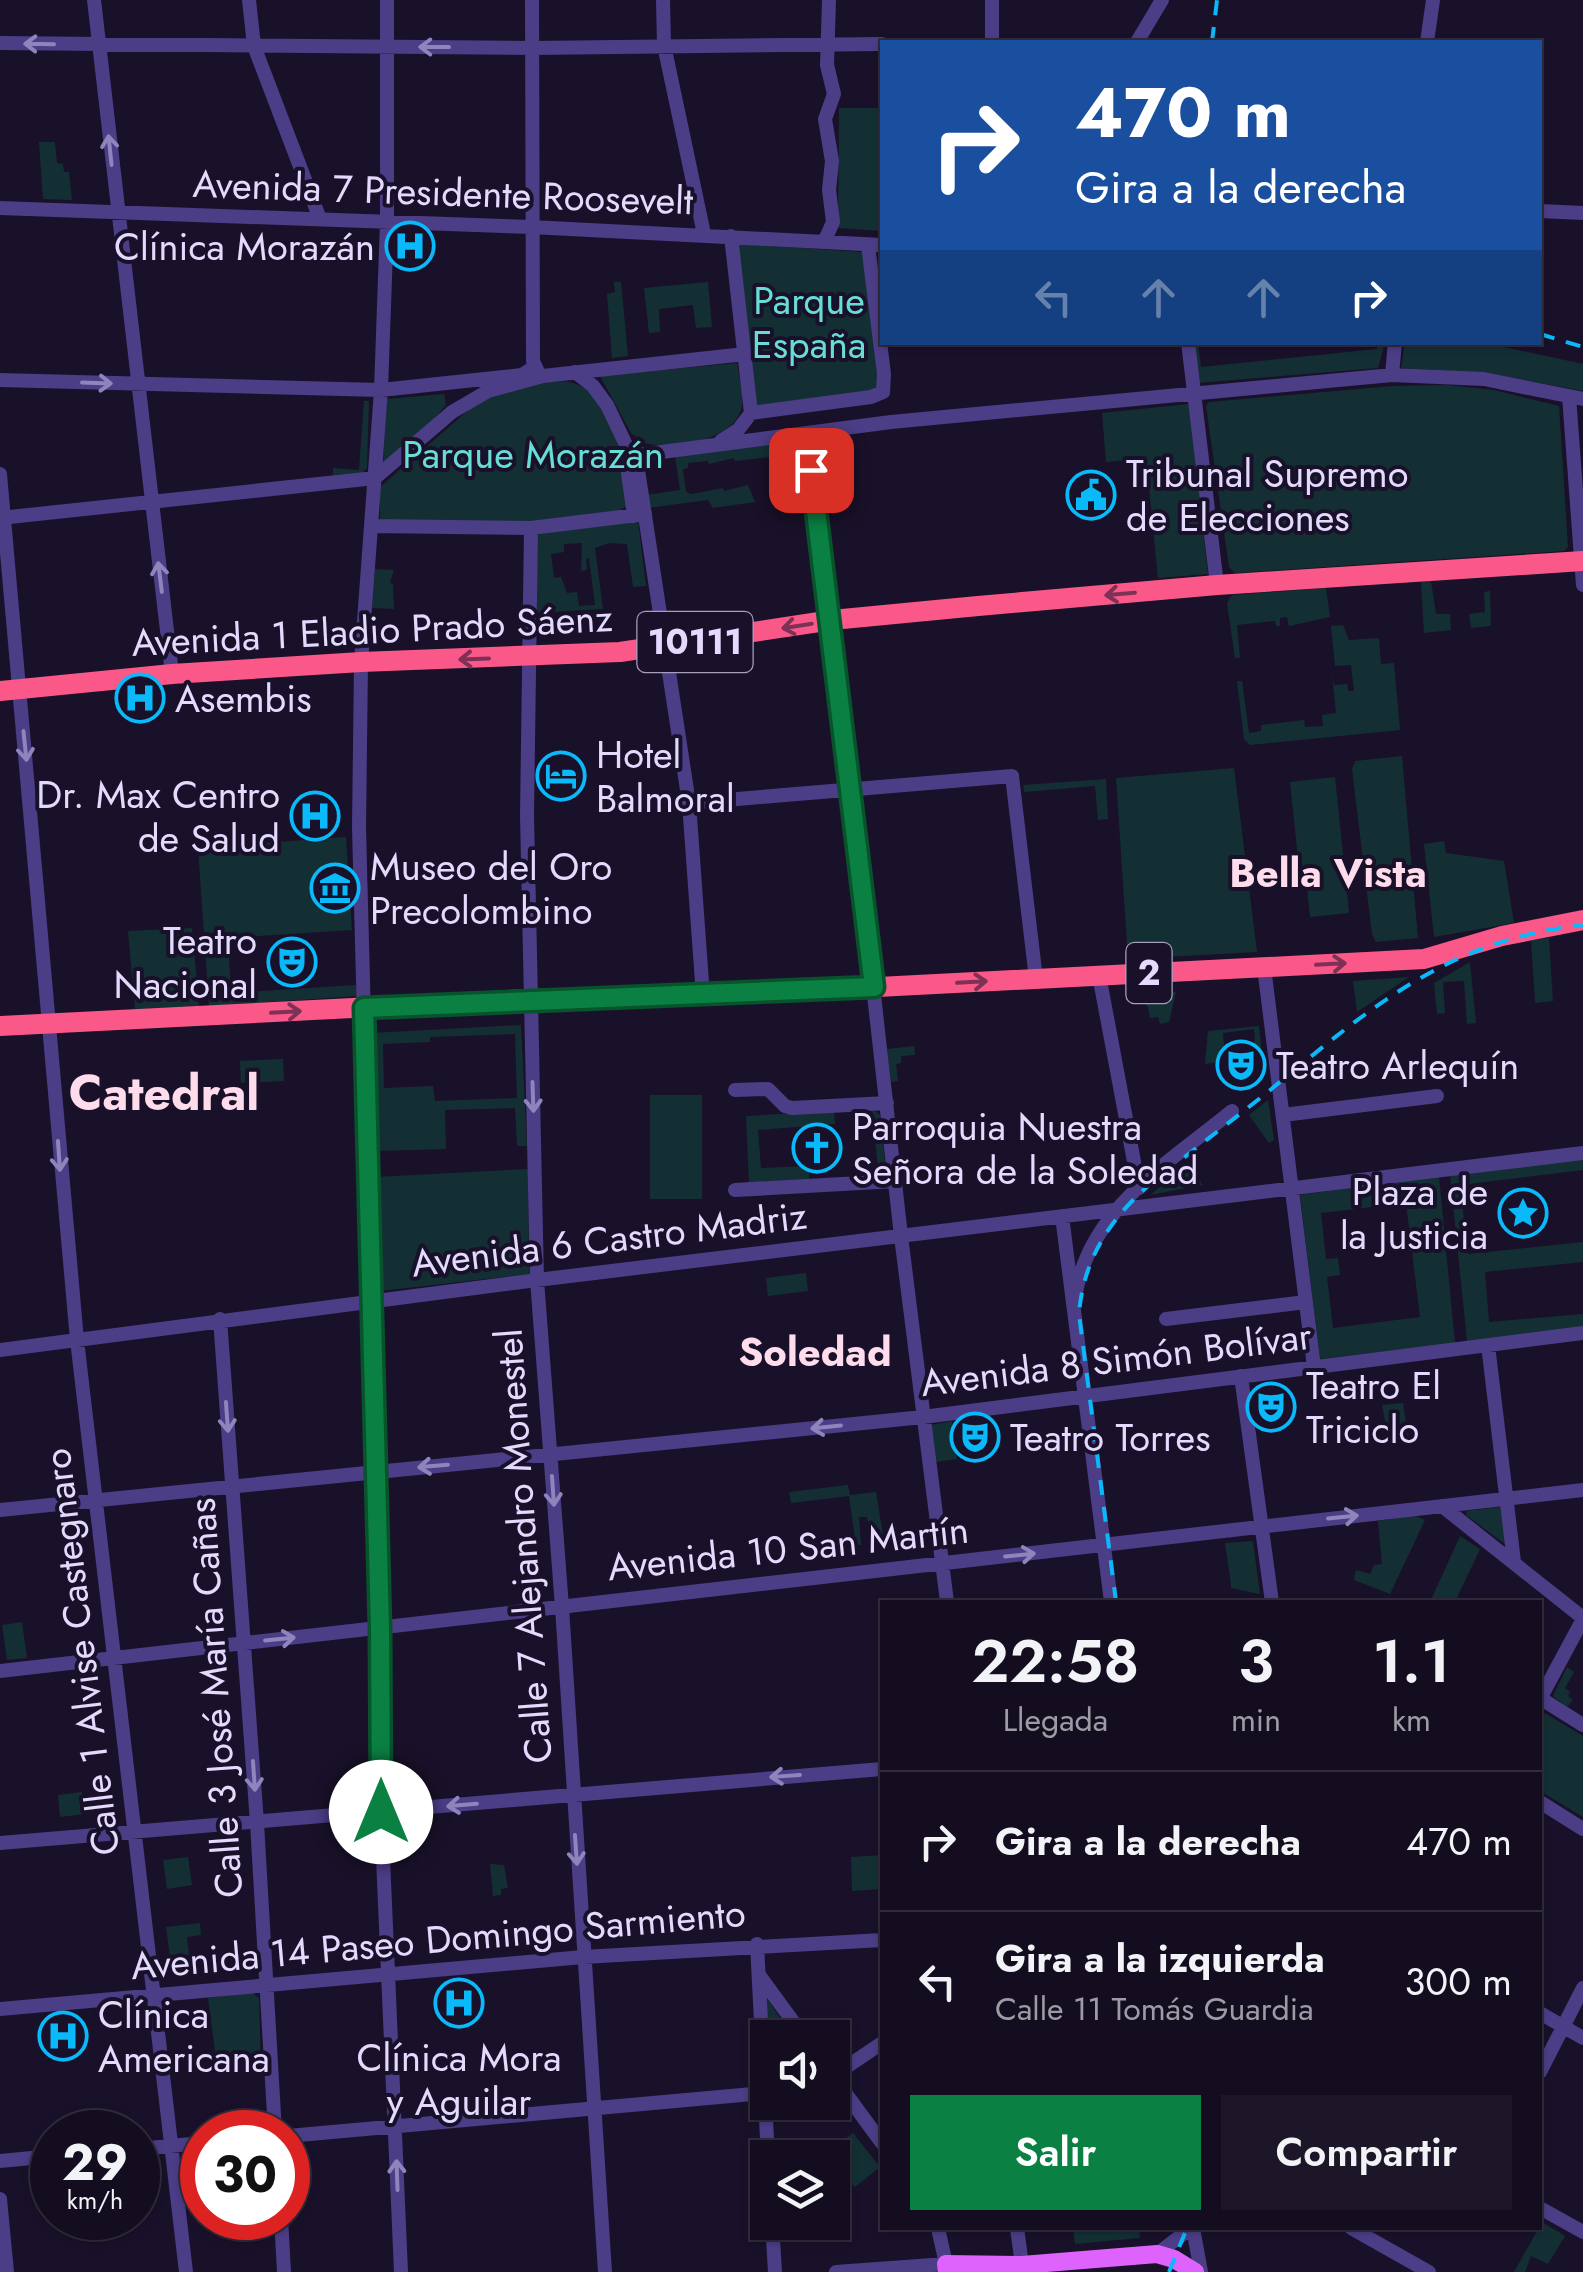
<!DOCTYPE html>
<html lang="es">
<meta charset="utf-8">
<style>
body{margin:0;font-family:Jost,sans-serif;background:#1c1628;color:#f1f3f6;height:100vh;display:flex;flex-direction:column;font-size:38px;white-space:nowrap}
*{box-sizing:border-box;margin:0}
p{font-size:32px;color:#9d9ca4}
.icon{flex:none;width:55px;height:55px;fill:none;stroke:currentColor;stroke-width:2;stroke-linecap:round;stroke-linejoin:round}
.map{position:relative;flex:1;overflow:hidden}
.drawer{position:absolute;left:880px;top:1600px;width:662px;height:630px;display:flex;flex-direction:column;background:#130d1f;border-radius:0px;box-shadow:0 2px 8px #0004,0 0 0 2px #322d3d}
.drawer>*{flex:none}
.banner{position:absolute;left:880px;top:40px;width:662px;height:305px;border-radius:0px;box-shadow:0 2px 8px #0004,0 0 0 2px #322d3d;background:#1a4fa0;color:#fff;overflow:hidden}
.fabs{position:absolute;left:750px;top:2020px;display:grid;gap:20px}
.fabs a{display:grid;place-items:center;width:100px;height:100px;border-radius:0px;background:#130d1f;box-shadow:0 2px 8px #0004,0 0 0 2px #322d3d;font-size:50px}
.speed{position:absolute;left:30px;top:2110px;display:flex;gap:20px;font-size:50px;font-weight:700;text-align:center}
.speed>*{display:grid;place-content:center;width:130px;height:130px;border-radius:50%;background:#130d1f;box-shadow:0 2px 8px #0004,0 0 0 2px #322d3d;line-height:1}
.speed small{font-size:25px;font-weight:400}
.speed .limit{border:15px solid #d22;background:#fff;color:#111}
.pin{position:absolute;display:grid;place-items:center;width:85px;height:85px;color:#fff;margin:-42px;border-radius:20px;box-shadow:0 5px 15px #0006}
.me{position:absolute;width:110px;margin:-55px;rotate:0deg;stroke-linejoin:round;filter:drop-shadow(0 0 8px #0008)}
.turn{display:flex;align-items:center;gap:35px;height:210px;padding:0 30px;font-size:45px}
.turn .icon{width:130px;height:130px;stroke-width:2.5}
.turn b{display:block;font-size:70px;line-height:85px}
.lanes{display:flex;align-items:center;height:95px;padding:0 30px;background:#0003;justify-content:center;gap:50px;direction:ltr}
.lanes .off{opacity:.35}
.eta{display:flex;justify-content:space-evenly;align-items:center;height:170px;text-align:center}
.eta b{font-size:60px;font-weight:600;line-height:70px}
.action{display:flex;gap:20px;margin-top:auto;padding:20px 30px}
.action a{flex:1;height:115px;border-radius:0px;background:#0b8043;color:#fff;font-size:40px;font-weight:600;line-height:115px;text-align:center}
.action a+a{background:#1c1628;color:#f1f3f6}
ul{padding:0;list-style:none}
li{display:flex;align-items:center;gap:30px;height:140px;padding:0 30px;border-top:2px solid #322d3d}
li div{flex:1}
li b{display:block;font-size:38px}
li em{font-style:normal}
.map>svg:first-child{display:block}
.green{fill:#142f33;fill-rule:evenodd}
.lines{fill:none;stroke-linecap:round;stroke-linejoin:round}
.minor{stroke:#4c3d87;stroke-width:14}
.major{stroke:#dd63fc;stroke-width:18}
.highway{stroke:#fb588a;stroke-width:20}
.rail{stroke:#0ab9fa;stroke-width:4;stroke-dasharray:15 12;stroke-linecap:butt}
.oneway{stroke:#9084bd}
.oneway2{stroke:#7f3155}
.route-casing{stroke:#07532c;stroke-width:25}
.route{stroke:#0b8043;stroke-width:18}
.labels{text-anchor:middle;dominant-baseline:central;stroke-width:8;stroke-linejoin:round;paint-order:stroke}
.shield{fill:#191129;stroke:#a79ebe;stroke-width:2.5}
.shield-label{font-size:35px;font-weight:bold;fill:#e4dafe}
.street-label{font-size:38px;fill:#e4dafe;stroke:#191129}
.poi-label{font-size:38px;fill:#e4dafe;stroke:#191129;text-anchor:start}
.park-label{font-size:38px;fill:#66ded5;stroke:#191129}
.neighbourhood-label{font-size:40px;font-weight:bold;fill:#fedcec;stroke:#191129}
.district-label{font-size:48px;font-weight:bold;fill:#fedcec;stroke:#191129}
</style>
<div class="map">
<svg width="1583" height="2272" viewBox="0 0 1583 2272">
<rect width="100%" height="100%" fill="#191129"/>
<path class="green" d="M839,108H882V231L838,228Z
M39,142H55L57,163L63,164L64,172H69L72,200L43,199Z
M738,244L863,252L879,391L754,409Z
M614,282H621L628,356L612,358L607,294L615,292Z
M708,282L712,327L696,328L693,305L659,309L660,332L649,333L644,288Z
M1193,343H1198L1201,367L1377,349V343H1385L1378,368L1197,383Z
M1405,343H1486L1583,364V391L1489,373L1401,368Z
M737,363C739,377 745,396 741,410C731,442 671,449 643,443L631,433L600,376Z
M543,382C554,382 566,380 576,384C617,399 625,469 627,506L616,512L533,522L380,520V487L480,400Z
M1447,385L1494,390L1559,406L1568,547L1564,551L1235,573L1229,567L1206,406L1209,402L1392,386Z
M444,394L446,405L424,431L383,465L387,399Z
M364,401H369L367,468L361,474L333,475V468L359,470Z
M1189,404L1208,574L1158,578L1146,458L1106,462L1102,413Z
M796,441L800,482L795,484L796,497L771,500L769,491L777,490V484L793,481L790,455L735,461L734,458L709,464L708,461L688,463V468L683,469L686,492L692,494L723,488L724,491L748,485L755,502L713,508L708,500L648,508L646,495L680,490L675,456Z
M638,520L646,586L633,587L627,544L609,543L595,548L603,609L533,613L534,533ZM582,543L581,571L587,570L586,559L589,558L595,605L579,606L577,592L567,593L561,577L554,578L551,554L564,552V544Z
M375,569L394,570L390,583L393,584L394,609L372,608Z
M1431,581L1436,614H1450L1451,630L1424,633L1421,582Z
M1326,588L1330,617L1289,626L1287,617L1280,618V626H1276L1275,621L1237,625L1240,658H1235L1227,603L1232,595Z
M1490,591L1491,626L1471,628L1469,614L1485,612L1484,592Z
M1343,625L1349,640L1379,638L1381,664L1394,663L1400,730L1250,745L1244,739L1237,681H1242L1249,733L1261,731V725L1304,720L1305,727L1323,726L1322,715L1336,713L1332,674L1334,685L1347,684L1348,691H1354L1351,665L1335,666L1331,626Z
M1402,756L1418,938L1376,942L1372,934L1352,769L1355,761Z
M1234,768L1257,952L1128,959L1116,778Z
M1335,777L1349,913L1310,917L1307,887H1301L1290,782Z
M1106,779L1108,819L1098,820L1095,786L1024,792L1023,785Z
M346,837L352,930L228,938L231,993L356,985L357,996L209,1006L198,848Z
M1444,841L1446,853L1504,861L1514,923L1434,937L1424,844Z
M192,928L199,1006L135,1009L128,931Z
M1549,938L1553,1001L1535,1003L1531,940Z
M1470,962L1476,1023L1467,1024L1464,981L1443,982L1445,1013L1437,1014L1434,983Z
M1409,977L1357,1012L1353,981Z
M1176,992L1169,1022L1160,1024L1158,1017L1150,1018L1148,1007L1136,994Z
M521,1025L527,1146H517L515,1108L445,1110L446,1149L376,1151L372,1033ZM515,1034L517,1098L435,1101L433,1086L384,1088L383,1044L430,1042V1037Z
M1259,1026L1262,1056L1205,1064L1208,1031ZM1254,1029L1255,1042L1224,1045L1223,1033Z
M914,1046L915,1055L901,1056V1063L896,1064L898,1081L891,1082L887,1049Z
M283,1059L284,1081L241,1083L240,1061Z
M650,1095H702V1199H650Z
M1268,1100L1274,1140L1269,1143L1249,1115Z
M872,1108L880,1115L886,1170L879,1178Z
M834,1111L835,1124L758,1130L761,1168L809,1166V1182L749,1184L746,1116Z
M1583,1158V1170L1460,1185L1468,1254L1583,1242V1262L1485,1272L1489,1322L1583,1314V1327L1467,1341L1450,1175Z
M1192,1161L1202,1185L1150,1195Z
M528,1169L529,1274L380,1291L375,1177Z
M1439,1176L1455,1343L1320,1359L1300,1195ZM1406,1203L1420,1317L1333,1328L1327,1277L1340,1275L1338,1258L1326,1259L1321,1213Z
M806,1273L808,1291L768,1296L766,1278Z
M1403,1403L1408,1435L1388,1438L1382,1405Z
M952,1421L957,1459L935,1462L931,1425Z
M848,1485L850,1495L876,1492L883,1535L871,1537L867,1517H859L861,1545H856L849,1496L791,1503L789,1492Z
M1500,1507L1507,1541L1505,1544L1466,1515L1467,1511Z
M1414,1515L1425,1520L1390,1594L1354,1580L1356,1570L1370,1574L1374,1565L1382,1564L1378,1521Z
M1460,1536L1480,1549L1455,1602H1430Z
M1252,1541L1253,1542L1260,1594L1231,1588V1584L1225,1543Z
M22,1622L27,1658L7,1660L2,1625Z
M1567,1667L1574,1672L1565,1688L1570,1692L1568,1696L1573,1700L1567,1707L1553,1696Z
M1543,1712L1583,1736V1817L1540,1791V1718Z
M82,1792L85,1814L60,1817L58,1795Z
M882,1855V1889L852,1891L851,1857Z
M188,1857L192,1885L167,1889L163,1860Z
M490,1864L504,1865L508,1888L501,1889V1895L493,1896Z
M200,1923L201,1935L187,1937L189,1955L170,1958L166,1927Z
M251,1992L259,1998L261,2069L218,2073L208,1998Z
M763,1992L789,2032L768,2038Z
M853,2133L880,2167L855,2187L848,2180L835,2191L832,2158L820,2157Z
M1542,2222L1565,2236L1548,2264L1531,2256L1525,2272H1514Z
M1073,2228H1139L1140,2238L1075,2244Z"/>
<g class="lines">
<path class="minor" d="M94,0L172,674
M249,0L254,46L320,219
M387,0V222L381,390L361,662L359,828L380,1628L381,1812L401,2272
M532,0L533,361L538,372
M663,0L664,45L704,234
M992,42V0
M1137,42L1162,0
M1427,42L1433,0
M0,43L532,48L882,44
M0,208L531,227L882,245
M1540,211L1583,213
M824,242L833,222L829,190L832,161L825,119L834,94L827,65L829,0
M1188,342L1217,585
M575,372L593,386L607,405L638,470L689,803L703,996
M1392,375L1395,342
M0,380L381,390L522,375L534,367
M1569,396L1583,585
M751,413L871,397L883,392L884,374L868,245
M721,441L738,430L751,413L731,236
M808,448L832,620L901,1236L947,1602
M631,456L891,422L1392,375L1484,379L1583,399
M630,457L628,473L634,516
M0,474L77,1340L186,2272
M0,518L375,478L452,412L488,391L543,376L745,354
M372,526L531,528L645,514
M531,528L527,815L537,1280L562,1607L605,2272
M689,803L1012,776L1036,979
M1264,967L1314,1367
M1099,975L1139,1188
M735,1090L768,1089L785,1106L792,1108L887,1103
M1283,1115L1437,1096
M735,1190L896,1181
M1062,1216L1111,1602
M1076,1292C1092,1207 1170,1162 1232,1111
M220,1319L257,1823L275,2132
M1166,1319L1306,1302
M1488,1345L1514,1562
M0,1350L537,1280L1583,1153
M1241,1376L1272,1602
M1442,1506L1583,1618
M0,1510L923,1417L1583,1333
M0,1671L1583,1490
M1540,1698L1583,1725
M1540,1699L1583,1619
M1540,1802L1583,1829
M0,1843L882,1769
M757,1944L768,2158
M759,1975L805,2038
M0,2009L583,1957L882,1940
M1540,2013L1583,2038
M1540,2072L1583,1988
M832,2075L882,2143
M833,2076L882,2043
M288,2136L764,2093
M138,2149L202,2143
M0,2161L52,2156
M0,2199L7,2272
M1540,2208L1583,2232
M281,2218L284,2272
M772,2222L775,2272
M1017,2228L1022,2265
M1193,2228L1201,2272
M1351,2228L1429,2272
M1157,2254L1191,2228
M836,2272L946,2264L938,2228"/>
<path class="major" d="M947,2272L946,2264L1022,2265L1157,2254L1174,2259L1195,2272"/>
<path class="highway" d="M0,691L172,674L361,662L620,652L832,620L978,606L1217,585L1583,561
M0,1026L530,999L703,996L1424,959L1502,936L1583,920"/>
<path class="rail" d="M1212,42L1217,0
M1540,334L1583,347
M1116,1602L1079,1314C1083,1261 1109,1220 1148,1186C1188,1154 1229,1123 1269,1091C1370,1008 1447,940 1583,925
M1169,2272L1187,2228"/>
</g>
<defs><path id="oneway-shaft" d="M-6 0H5M1.5-3L5.5 0L1.5 3" fill="none" stroke-width="1.6" stroke-linecap="round" stroke-linejoin="round" transform="scale(2.5)"/></defs>
<g class="oneway">
<use href="#oneway-shaft" transform="translate(39 44) rotate(-179)"/>
<use href="#oneway-shaft" transform="translate(434 47) rotate(-180)"/>
<use href="#oneway-shaft" transform="translate(110 150) rotate(-96)"/>
<use href="#oneway-shaft" transform="translate(97 383) rotate(2)"/>
<use href="#oneway-shaft" transform="translate(160 577) rotate(-97)"/>
<use href="#oneway-shaft" transform="translate(25 746) rotate(84)"/>
<use href="#oneway-shaft" transform="translate(533 1097) rotate(88)"/>
<use href="#oneway-shaft" transform="translate(59 1156) rotate(86)"/>
<use href="#oneway-shaft" transform="translate(227 1417) rotate(86)"/>
<use href="#oneway-shaft" transform="translate(826 1427) rotate(174)"/>
<use href="#oneway-shaft" transform="translate(433 1466) rotate(175)"/>
<use href="#oneway-shaft" transform="translate(553 1491) rotate(86)"/>
<use href="#oneway-shaft" transform="translate(1343 1517) rotate(-6)"/>
<use href="#oneway-shaft" transform="translate(1020 1555) rotate(-6)"/>
<use href="#oneway-shaft" transform="translate(280 1639) rotate(-6)"/>
<use href="#oneway-shaft" transform="translate(254 1776) rotate(86)"/>
<use href="#oneway-shaft" transform="translate(785 1776) rotate(176)"/>
<use href="#oneway-shaft" transform="translate(462 1805) rotate(175)"/>
<use href="#oneway-shaft" transform="translate(576 1850) rotate(86)"/>
<use href="#oneway-shaft" transform="translate(397 2175) rotate(-92)"/>
</g>
<g class="oneway2">
<use href="#oneway-shaft" transform="translate(1120 594) rotate(175)"/>
<use href="#oneway-shaft" transform="translate(797 626) rotate(171)"/>
<use href="#oneway-shaft" transform="translate(474 659) rotate(178)"/>
<use href="#oneway-shaft" transform="translate(1331 964) rotate(-3)"/>
<use href="#oneway-shaft" transform="translate(972 982) rotate(-3)"/>
<use href="#oneway-shaft" transform="translate(286 1012) rotate(-3)"/>
</g>
<g class="lines">
<g class="route-casing">
<path id="route" d="M381,1812L380,1628L364,1008L874,987L811,470"/>
</g>
<use href="#route" class="route"/>
</g>
<defs>
<g id="hospital-ring" transform="scale(2.5)"><circle r="9.5" fill="#191129" stroke="#0ab9fa" stroke-width="1.5"/><path d="M-5-5h3v3.5h4V-5h3V5h-3V1.5h-4V5h-3Z" fill="#0ab9fa"/></g>
<g id="civic-ring" transform="scale(2.5)"><circle r="9.5" fill="#191129" stroke="#0ab9fa" stroke-width="1.5"/><path d="M-.6-6.5H3V-4.5H.6V-3L4-1V1h2V6H-6V1h2V-1L-.6-3ZM-1.2 2.5V6h2.4V2.5Z" fill="#0ab9fa"/></g>
<g id="hotel-ring" transform="scale(2.5)"><circle r="9.5" fill="#191129" stroke="#0ab9fa" stroke-width="1.5"/><path d="M-6-4.5h1.5V1H6V5H4.5V3h-9V5H-6ZM-4 0a1.8 1.8 0 1 1 3.6 0ZM.5 0V-2.5h3Q6-2.5 6 0Z" fill="#0ab9fa"/></g>
<g id="museum-ring" transform="scale(2.5)"><circle r="9.5" fill="#191129" stroke="#0ab9fa" stroke-width="1.5"/><path d="M0-6L6-3V-2H-6V-3ZM-5-1h2V3h-2ZM-1-1h2V3h-2ZM3-1h2V3H3ZM-6 4H6V6H-6Z" fill="#0ab9fa"/></g>
<g id="theatre-ring" transform="scale(2.5)"><circle r="9.5" fill="#191129" stroke="#0ab9fa" stroke-width="1.5"/><path d="M-5-5.5Q0-4 5-5.5V0Q5 5 0 6Q-5 5-5 0ZM-3.3-2.5H-1v1.5H-3.3ZM1-2.5H3.3v1.5H1ZM-2.8 1Q0 5.5 2.8 1Z" fill="#0ab9fa"/></g>
<g id="church-ring" transform="scale(2.5)"><circle r="9.5" fill="#191129" stroke="#0ab9fa" stroke-width="1.5"/><path d="M-1.2-6h2.4v3.5h3.3v2.4h-3.3V6h-2.4V-.1h-3.3v-2.4h3.3Z" fill="#0ab9fa"/></g>
<g id="sight-ring" transform="scale(2.5)"><circle r="9.5" fill="#191129" stroke="#0ab9fa" stroke-width="1.5"/><path d="M0-6L1.8-2.2L6-1.7L2.9 1.2L3.7 5.4L0 3.3L-3.7 5.4L-2.9 1.2L-6-1.7L-1.8-2.2Z" fill="#0ab9fa"/></g>
</defs>
<g fill-rule="evenodd">
<use href="#hospital-ring" x="410" y="246"/>
<use href="#civic-ring" x="1091" y="495"/>
<use href="#hospital-ring" x="140" y="698"/>
<use href="#hotel-ring" x="561" y="776"/>
<use href="#hospital-ring" x="315" y="816"/>
<use href="#museum-ring" x="335" y="888"/>
<use href="#theatre-ring" x="292" y="962"/>
<use href="#theatre-ring" x="1241" y="1065"/>
<use href="#church-ring" x="817" y="1148"/>
<use href="#sight-ring" x="1523" y="1213"/>
<use href="#theatre-ring" x="1271" y="1407"/>
<use href="#theatre-ring" x="975" y="1437"/>
<use href="#hospital-ring" x="459" y="2003"/>
<use href="#hospital-ring" x="63" y="2036"/>
</g>
<g class="labels">
<g class="shield">
<rect x="637.5" y="612" width="115" height="60" rx="8"/>
<rect x="1126.5" y="943" width="45" height="60" rx="8"/>
</g>
<g class="shield-label">
<text x="695" y="642">10111</text>
<text x="1149" y="973">2</text>
</g>
<g class="street-label">
<text transform="translate(443 192) rotate(2)">Avenida 7 Presidente Roosevelt</text>
<text transform="translate(372 630) rotate(-3)">Avenida 1 Eladio Prado Sáenz</text>
<text transform="translate(609 1239) rotate(-7)">Avenida 6 Castro Madriz</text>
<text transform="translate(1116 1359) rotate(-7)">Avenida 8 Simón Bolívar</text>
<text transform="translate(523 1546) rotate(-94)">Calle 7 Alejandro Monestel</text>
<text transform="translate(788 1548) rotate(-6)">Avenida 10 San Martín</text>
<text transform="translate(81 1652) rotate(-97)">Calle 1 Alvise Castegnaro</text>
<text transform="translate(215 1698) rotate(-94)">Calle 3 José María Cañas</text>
<text transform="translate(438 1939) rotate(-5)">Avenida 14 Paseo Domingo Sarmiento</text>
</g>
<g class="poi-label">
<text x="375" y="246" text-anchor="end">Clínica Morazán</text>
<text x="1126" y="473">Tribunal Supremo<tspan x="1126" dy="44">de Elecciones</tspan></text>
<text x="175" y="698">Asembis</text>
<text x="596" y="754">Hotel<tspan x="596" dy="44">Balmoral</tspan></text>
<text x="280" y="794" text-anchor="end">Dr. Max Centro<tspan x="280" dy="44">de Salud</tspan></text>
<text x="370" y="866">Museo del Oro<tspan x="370" dy="44">Precolombino</tspan></text>
<text x="257" y="940" text-anchor="end">Teatro<tspan x="257" dy="44">Nacional</tspan></text>
<text x="1276" y="1065">Teatro Arlequín</text>
<text x="852" y="1126">Parroquia Nuestra<tspan x="852" dy="44">Señora de la Soledad</tspan></text>
<text x="1488" y="1191" text-anchor="end">Plaza de<tspan x="1488" dy="44">la Justicia</tspan></text>
<text x="1306" y="1385">Teatro El<tspan x="1306" dy="44">Triciclo</tspan></text>
<text x="1010" y="1437">Teatro Torres</text>
<text x="98" y="2014">Clínica<tspan x="98" dy="44">Americana</tspan></text>
<text x="459" y="2057" text-anchor="middle">Clínica Mora<tspan x="459" dy="44">y Aguilar</tspan></text>
</g>
<g class="park-label">
<text x="809" y="300">Parque<tspan x="809" dy="44">España</tspan></text>
<text x="533" y="454">Parque Morazán</text>
</g>
<g class="neighbourhood-label">
<text x="1328" y="873">Bella Vista</text>
<text x="815" y="1352">Soledad</text>
</g>
<g class="district-label">
<text x="164" y="1093">Catedral</text>
</g>
</g>
</svg>
<div class="fabs">
<a><svg class="icon" aria-label="sound" viewBox="0 0 24 24"><path d="M4 9h4l5-4v14l-5-4H4zM17 9q2 3 0 6"/></svg></a>
<a><svg class="icon" aria-label="layers" viewBox="0 0 24 24"><path d="M12 4l9 5-9 5-9-5zM3 14l9 5 9-5"/></svg></a>
</div>
<div class="speed"><div>29<small>km/h</small></div><div class="limit">30</div></div>
<div class="pin" style="left:811px;top:470px;background:#d93025"><svg class="icon" aria-label="arrive" viewBox="0 0 24 24"><path d="M6 21V4h12l-3 4 3 4H6"/></svg></div>
<svg class="me" style="left:381px;top:1812px" viewBox="-20 -20 40 40"><circle r="19" fill="#fff"/><path d="M0-13L10 11 0 6-10 11z" fill="#0b8043"/></svg>
<div class="banner">
<div class="turn"><svg class="icon" aria-label="right" viewBox="0 0 24 24"><path d="M7 20v-9h11M14 6l5 5-5 5"/></svg><div><b>470 m</b>Gira a la derecha</div></div>
<div class="lanes"><svg class="icon off" aria-label="left" viewBox="0 0 24 24"><path d="M17 20v-9H6M10 6l-5 5 5 5"/></svg><svg class="icon off" aria-label="ahead" viewBox="0 0 24 24"><path d="M12 20V5M6 11l6-6 6 6"/></svg><svg class="icon off" aria-label="ahead" viewBox="0 0 24 24"><path d="M12 20V5M6 11l6-6 6 6"/></svg><svg class="icon" aria-label="right" viewBox="0 0 24 24"><path d="M7 20v-9h11M14 6l5 5-5 5"/></svg></div>
</div>
<section class="drawer">
<div class="eta">
<div><b>22:58</b><p>Llegada</p></div>
<div><b>3</b><p>min</p></div>
<div><b>1.1</b><p>km</p></div>
</div>
<ul>
<li><svg class="icon" aria-label="right" viewBox="0 0 24 24"><path d="M7 20v-9h11M14 6l5 5-5 5"/></svg><div><b>Gira a la derecha</b></div><em>470 m</em></li>
<li><svg class="icon" aria-label="left" viewBox="0 0 24 24"><path d="M17 20v-9H6M10 6l-5 5 5 5"/></svg><div><b>Gira a la izquierda</b><p>Calle 11 Tomás Guardia</p></div><em>300 m</em></li>
</ul>
<div class="action"><a>Salir</a><a>Compartir</a></div>
</section>
</div>
